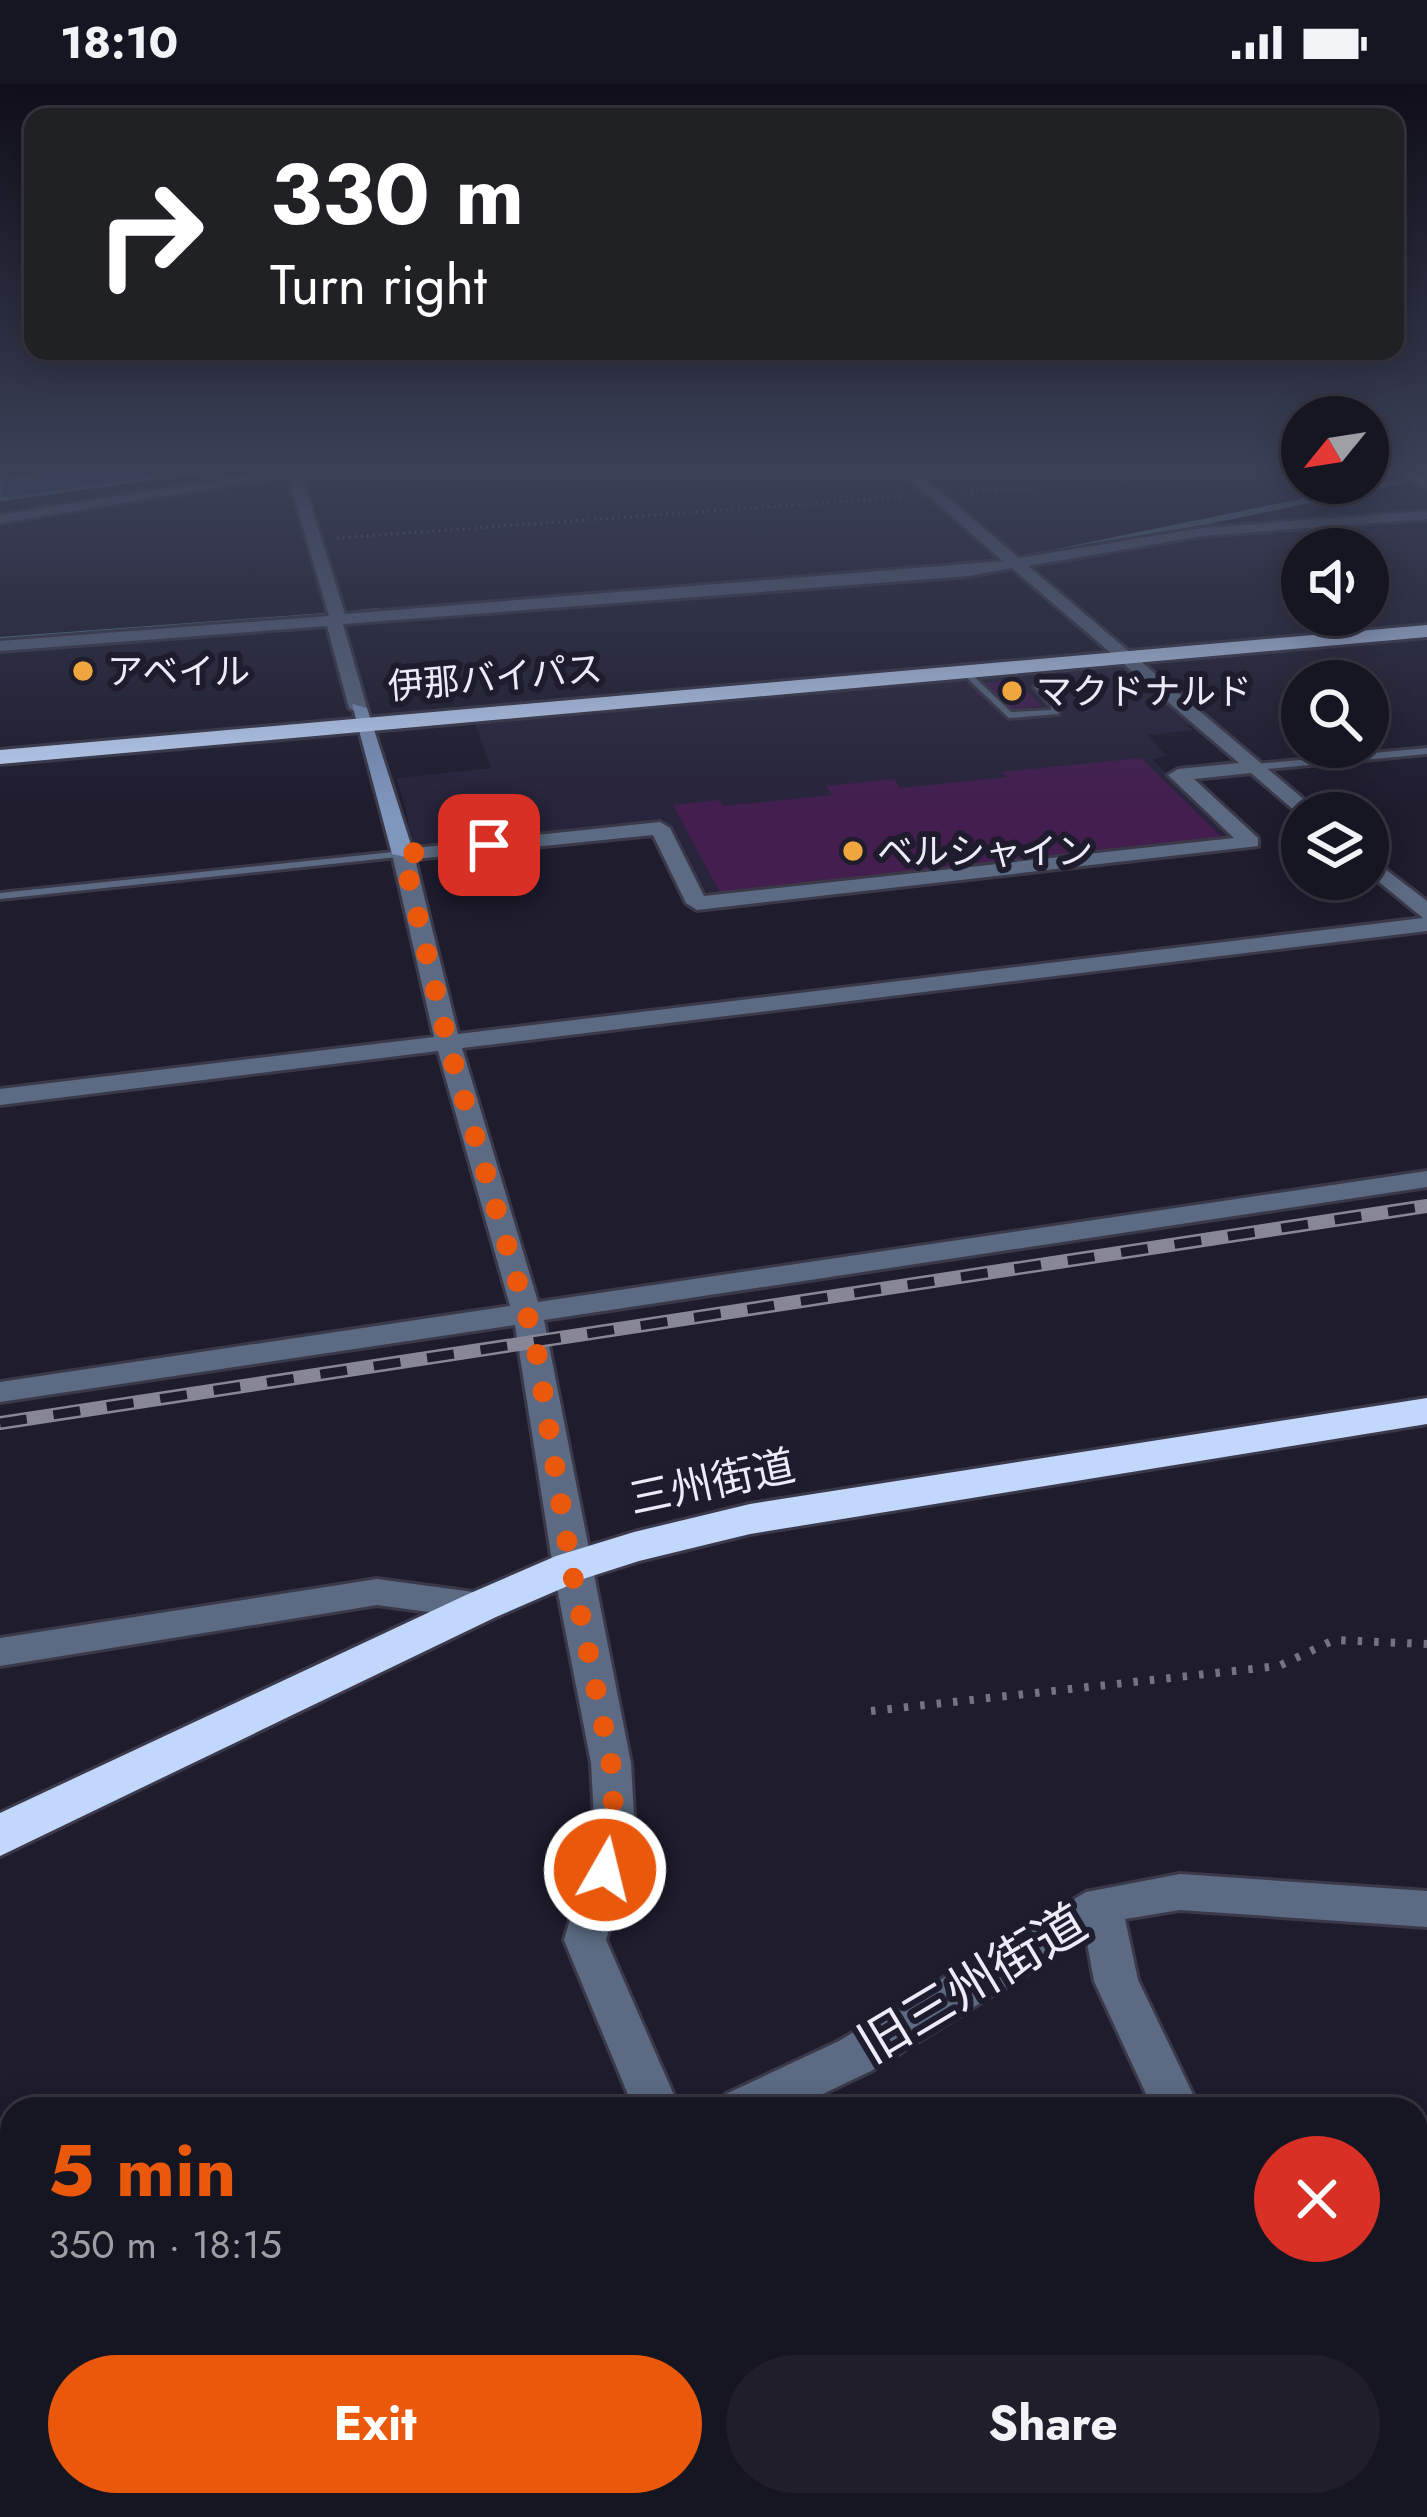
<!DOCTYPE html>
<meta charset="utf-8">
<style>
body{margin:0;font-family:Jost,"Noto Sans JP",sans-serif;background:#1f1e2a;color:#f1f3f6;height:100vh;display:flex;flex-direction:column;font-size:45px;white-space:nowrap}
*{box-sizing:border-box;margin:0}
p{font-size:39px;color:#9e9fa5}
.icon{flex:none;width:66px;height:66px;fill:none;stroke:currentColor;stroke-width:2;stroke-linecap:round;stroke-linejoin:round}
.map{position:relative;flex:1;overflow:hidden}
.details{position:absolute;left:0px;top:2013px;width:1428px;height:420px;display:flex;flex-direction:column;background:#161522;border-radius:36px 36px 0 0;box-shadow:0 6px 30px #0003,0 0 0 3px #353440}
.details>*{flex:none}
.top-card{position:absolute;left:24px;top:24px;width:1380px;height:252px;border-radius:24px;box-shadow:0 6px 30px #0003,0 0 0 3px #353440;background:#202124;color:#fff;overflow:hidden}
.needle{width:78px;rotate:240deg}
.buttons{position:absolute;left:1281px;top:312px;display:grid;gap:24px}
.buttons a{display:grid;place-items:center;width:108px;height:108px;border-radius:50%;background:#161522;box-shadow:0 6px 30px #0003,0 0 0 3px #353440;font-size:60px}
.pin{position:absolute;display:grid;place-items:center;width:102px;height:102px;color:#fff;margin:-51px;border-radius:24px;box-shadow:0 6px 18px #0006}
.me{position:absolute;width:132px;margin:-66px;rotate:8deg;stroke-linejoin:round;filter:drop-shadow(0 0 9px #0008)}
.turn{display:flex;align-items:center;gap:42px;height:252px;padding:0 48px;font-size:54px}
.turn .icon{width:156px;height:156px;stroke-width:2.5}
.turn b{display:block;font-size:84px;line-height:102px}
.round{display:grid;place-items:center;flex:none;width:126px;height:126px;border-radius:63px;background:#1f1e2a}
.summary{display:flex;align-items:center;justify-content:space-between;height:204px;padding:0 48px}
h1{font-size:72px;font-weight:700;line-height:90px;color:#ea580c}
.action{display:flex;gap:24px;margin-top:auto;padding:24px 48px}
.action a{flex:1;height:138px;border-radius:72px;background:#ea580c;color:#fff;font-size:48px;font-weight:700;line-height:138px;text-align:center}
.action a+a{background:#1f1e2a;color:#f1f3f6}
.status{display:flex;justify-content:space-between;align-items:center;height:84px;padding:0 60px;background:#161522;direction:ltr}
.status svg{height:33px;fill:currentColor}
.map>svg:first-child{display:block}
.built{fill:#27243b}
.water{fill:#1d5873;stroke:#5b849b;stroke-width:3}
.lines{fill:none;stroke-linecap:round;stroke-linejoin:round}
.stream{stroke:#5b849b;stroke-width:6}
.building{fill:#431e4f}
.lane-casing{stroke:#3b3949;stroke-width:6}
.street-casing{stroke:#3b3949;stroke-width:6}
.secondary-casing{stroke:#3b3949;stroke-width:6}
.highway-casing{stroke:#3b3949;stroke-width:6}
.path-far1{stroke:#757382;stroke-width:3;stroke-dasharray:1.5 4.5;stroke-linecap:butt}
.path{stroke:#757382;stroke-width:8;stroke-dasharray:4.5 12;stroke-linecap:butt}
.lane{fill:#5c6b83;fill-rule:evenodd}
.street{fill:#5c6b83;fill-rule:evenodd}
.secondary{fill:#7f96bd;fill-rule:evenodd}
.highway{fill:#c1d7fb;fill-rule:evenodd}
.rail-casing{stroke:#888795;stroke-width:14}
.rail{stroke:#1e1c2d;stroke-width:9;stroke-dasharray:27;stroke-linecap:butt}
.route{stroke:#ea580c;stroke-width:21;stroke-dasharray:0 37.8}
.poi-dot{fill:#f0a63e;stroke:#1e1c2d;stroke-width:4.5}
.labels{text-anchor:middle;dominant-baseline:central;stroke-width:12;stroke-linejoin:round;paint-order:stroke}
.far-poi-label{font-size:36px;fill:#ececf8;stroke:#1e1c2d;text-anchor:start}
.far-street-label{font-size:36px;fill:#ececf8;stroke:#1e1c2d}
.street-label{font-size:42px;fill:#ececf8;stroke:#1e1c2d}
.near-street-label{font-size:51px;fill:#ececf8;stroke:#1e1c2d}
</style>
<div class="status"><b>18:10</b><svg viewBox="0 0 49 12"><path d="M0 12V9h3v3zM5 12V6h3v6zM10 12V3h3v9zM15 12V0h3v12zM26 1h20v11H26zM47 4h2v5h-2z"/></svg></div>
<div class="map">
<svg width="1427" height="2433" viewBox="0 0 1427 2433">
<rect width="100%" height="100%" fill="#1e1c2d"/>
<path class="built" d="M1126,582L1195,640L1186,641L1193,646L1147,651L1167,672L1152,675L1231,754L720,812L703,806L664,736L414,762L397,694L491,684L475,640Z"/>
<path class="water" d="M58,387H206L0,416V397Z"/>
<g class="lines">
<path class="stream" d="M1047,470L1427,392
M350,530L377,527
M0,556L325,532"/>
</g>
<path class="building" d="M1016,596L1042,622L999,626L995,622L1001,621L992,611L976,612V608L988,607L981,599Z
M1141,674L1224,755L720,809L673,721L720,716L723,722L832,711L826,702L894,695L900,704L1007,693L1002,688Z"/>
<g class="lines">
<g class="lane-casing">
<path id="lane" d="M966,585L1011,628L1051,626V622L1034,603L1064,596L1068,599L1045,605L1061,621L1058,630L1009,634L963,590V586Z
M1427,664V670L1256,686L1251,683L1256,680Z
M403,767L408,770L407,772L0,815V809Z
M0,2126L12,2132V2158L0,2152Z"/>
</g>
<g class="street-casing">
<path id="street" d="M273,387H304L301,390L345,530L1003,477L900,387H915L1019,474L1202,444L1427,427V435L1202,452L1028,482L1320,729L1302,733L1251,689L1194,695L1258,754V762L697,826L686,819L653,751L415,775L458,950L1423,834L1368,789V772L1427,817V847L462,964L538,1218L1427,1087V1103L544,1236L631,1679L635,1751L606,1856L680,2025H634L564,1856L595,1751L591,1679L553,1483L515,1241L0,1318V1298L510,1222L438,967L0,1021V1005L434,953L392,770L396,766L660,738L670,744L704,812L1234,754L1168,691L1178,685L1239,679L1012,484L968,492L343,540L367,624L358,629L349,624L327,542L0,567V557L329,532L288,392L0,439V431Z
M1393,387H1410L1427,395V404Z
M377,1495L481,1509L494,1513L499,1522L494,1531L481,1535L377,1521L0,1582V1554Z
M1180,1790L1427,1807V1843L1180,1826L1125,1835L1138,1896L1200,2025H1153L1094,1897L1086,1853L871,1987L791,2025H719L726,2010L839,1957L1086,1808Z
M12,2317V2369L0,2374V2322Z
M1354,2421H1410L1415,2433H1359Z"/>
</g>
<g class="secondary-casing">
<path id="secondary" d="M352,620L367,624L414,770L410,774L392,770Z"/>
</g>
<g class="highway-casing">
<path id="highway" d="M1427,541V553L0,680V666Z
M1427,1314V1340L750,1450L639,1477L586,1494L496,1533L0,1772V1729L466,1511L556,1472L634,1448L750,1420Z"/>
</g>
<path class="path-far1" d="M316,389L348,387
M965,408L1275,387
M337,454L904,413"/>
<path class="path" d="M871,1627L1279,1582L1334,1556L1427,1560"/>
<use href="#lane" class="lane"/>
<use href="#street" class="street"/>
<use href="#secondary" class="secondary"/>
<use href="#highway" class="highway"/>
<g class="rail-casing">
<path id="rail" d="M0,1339L1427,1122"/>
</g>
<use href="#rail" class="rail"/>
</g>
<linearGradient id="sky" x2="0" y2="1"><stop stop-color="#100f19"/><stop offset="0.53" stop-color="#3b4057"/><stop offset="1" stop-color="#3b4057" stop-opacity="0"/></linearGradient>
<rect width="1427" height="727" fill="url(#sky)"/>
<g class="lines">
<path class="route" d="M489,761L403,770L448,960L535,1258L571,1483L611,1679L615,1751L605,1786"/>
</g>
<g class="poi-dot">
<circle cx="83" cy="587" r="12"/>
<circle cx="1012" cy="607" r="12"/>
<circle cx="853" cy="767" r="12"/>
</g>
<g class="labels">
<g class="far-poi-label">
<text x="107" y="587">アベイル</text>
<text x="1036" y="607">マクドナルド</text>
<text x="877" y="767">ベルシャイン</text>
</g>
<g class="far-street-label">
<text transform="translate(495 593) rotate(-5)">伊那バイパス</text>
</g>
<g class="street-label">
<text transform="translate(712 1398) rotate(-12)">三州街道</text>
</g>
<g class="near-street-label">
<text transform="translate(972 1899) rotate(-31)">旧三州街道</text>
</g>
</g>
</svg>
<div class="buttons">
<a><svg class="needle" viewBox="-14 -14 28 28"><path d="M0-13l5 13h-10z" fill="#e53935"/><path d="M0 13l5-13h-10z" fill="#9e9fa5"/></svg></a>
<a><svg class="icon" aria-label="sound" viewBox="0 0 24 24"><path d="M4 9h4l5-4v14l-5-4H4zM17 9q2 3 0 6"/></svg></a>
<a><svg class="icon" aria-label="search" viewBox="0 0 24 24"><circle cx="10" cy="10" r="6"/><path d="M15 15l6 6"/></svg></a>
<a><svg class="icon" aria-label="layers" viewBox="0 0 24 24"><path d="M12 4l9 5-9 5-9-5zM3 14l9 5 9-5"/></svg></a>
</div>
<div class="pin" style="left:489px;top:761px;background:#d93025"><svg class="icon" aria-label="arrive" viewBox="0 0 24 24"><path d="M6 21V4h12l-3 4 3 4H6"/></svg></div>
<svg class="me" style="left:605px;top:1786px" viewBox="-20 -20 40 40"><circle r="17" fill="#ea580c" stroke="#fff" stroke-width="3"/><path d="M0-11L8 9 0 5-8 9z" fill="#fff"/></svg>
<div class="top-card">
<div class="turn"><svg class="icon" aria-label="right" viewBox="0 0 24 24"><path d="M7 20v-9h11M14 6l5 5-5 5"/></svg><div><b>330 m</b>Turn right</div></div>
</div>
<section class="details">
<div class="summary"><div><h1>5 min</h1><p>350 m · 18:15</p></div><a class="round" style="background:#d93025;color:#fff"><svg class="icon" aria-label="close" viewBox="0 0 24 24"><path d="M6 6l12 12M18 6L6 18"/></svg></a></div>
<div class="action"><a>Exit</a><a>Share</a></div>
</section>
</div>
